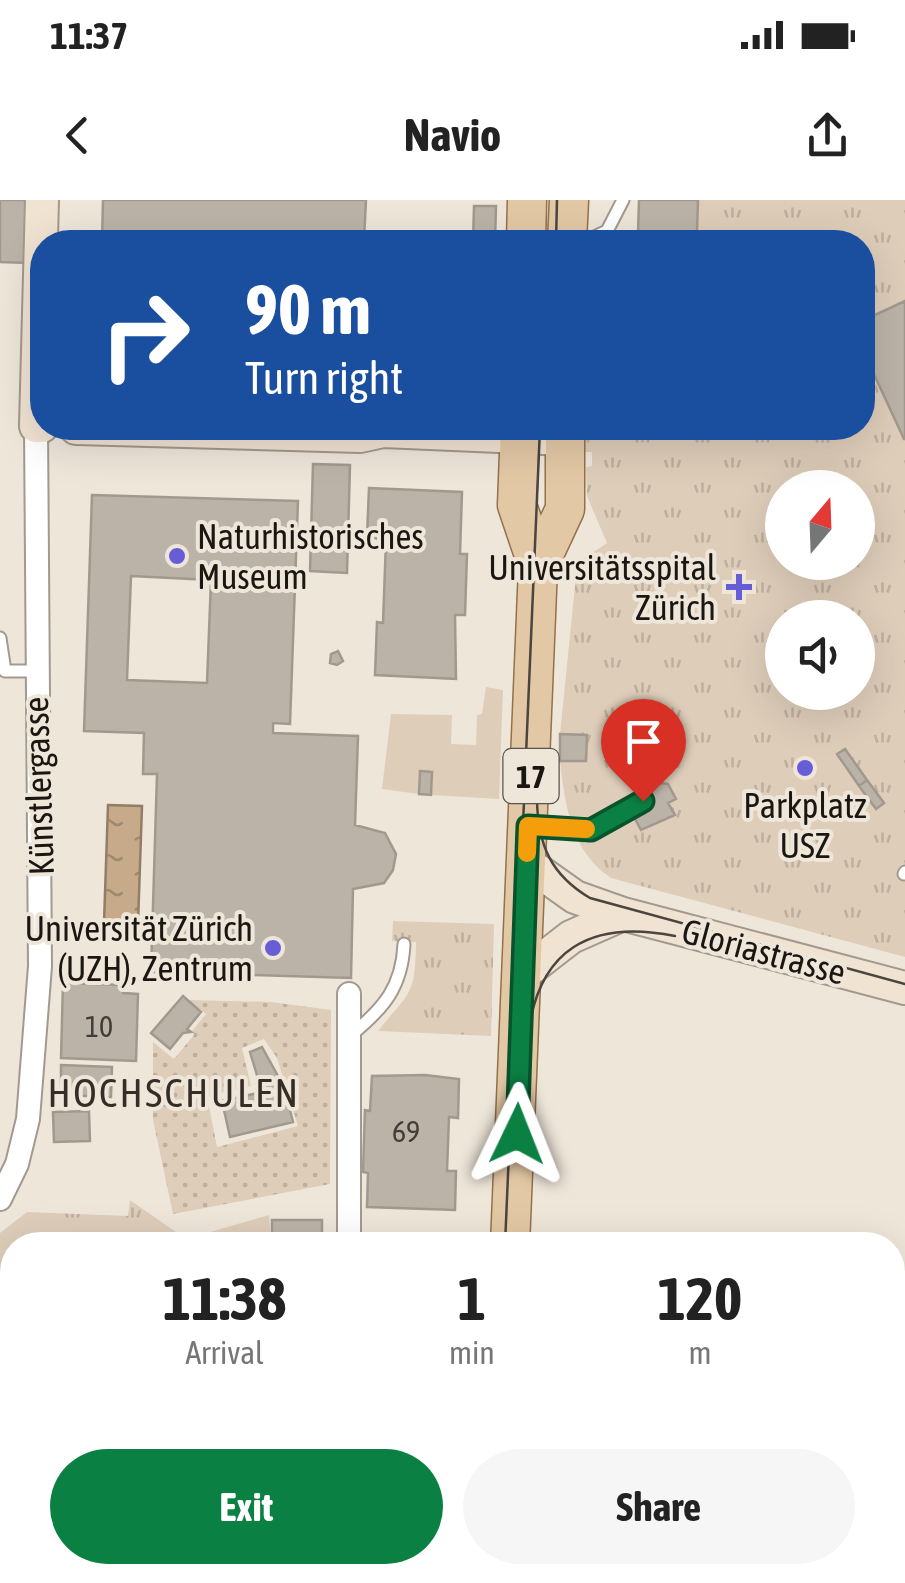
<!DOCTYPE html>
<meta charset="utf-8">
<style>
body{margin:0;font-family:"Asap Condensed",sans-serif;background:#f6f6f6;color:#222;height:100vh;display:flex;flex-direction:column;font-size:38px;white-space:nowrap}
*{box-sizing:border-box;margin:0}
p{font-size:32px;color:#767676}
.icon{flex:none;width:55px;height:55px;fill:none;stroke:currentColor;stroke-width:2;stroke-linecap:round;stroke-linejoin:round}
.map{position:relative;flex:1;overflow:hidden}
.drawer{position:absolute;left:0px;top:1032px;width:905px;height:352px;display:flex;flex-direction:column;background:#fff;border-radius:40px 40px 0 0;box-shadow:0 10px 40px #0002}
.drawer>*{flex:none}
.hud{position:absolute;left:30px;top:30px;width:845px;height:210px;border-radius:40px;box-shadow:0 10px 40px #0002;background:#1a4fa0;color:#fff;overflow:hidden}
.needle{width:65px;rotate:19deg}
.buttons{position:absolute;left:765px;top:270px;display:grid;gap:20px}
.buttons a{display:grid;place-items:center;width:110px;height:110px;border-radius:50%;background:#fff;box-shadow:0 10px 40px #0002;font-size:50px}
.pin{position:absolute;display:grid;place-items:center;width:85px;height:85px;color:#fff;margin:-102px -42px;border-radius:50% 50% 50% 0;rotate:-45deg;box-shadow:0 0 10px #0007}
.pin .icon{rotate:45deg}
.me{position:absolute;width:110px;margin:-55px;rotate:2deg;stroke-linejoin:round;filter:drop-shadow(0 0 8px #0008)}
.turn{display:flex;align-items:center;gap:35px;height:210px;padding:0 50px;font-size:45px}
.turn .icon{width:130px;height:130px;stroke-width:2.5}
.turn b{display:block;font-size:70px;line-height:85px}
.eta{display:flex;justify-content:space-evenly;align-items:center;height:170px;text-align:center}
.eta b{font-size:60px;font-weight:700;line-height:70px}
.cta{display:flex;gap:20px;margin-top:auto;padding:20px 50px}
.cta a{flex:1;height:115px;border-radius:60px;background:#0b8043;color:#fff;font-size:40px;font-weight:700;line-height:115px;text-align:center}
.cta a+a{background:#f6f6f6;color:#222}
.status{display:flex;justify-content:space-between;align-items:center;height:70px;padding:0 50px;background:#fff;direction:ltr}
.status svg{height:28px;fill:currentColor}
header{display:flex;justify-content:space-between;align-items:center;height:130px;padding:0 50px;background:#fff;font-size:45px;font-weight:700}
.map>svg:first-child{display:block}
.grass{fill:#decdb9}
.park{fill:url(#park-tufts);fill-rule:evenodd}
.garden{fill:url(#garden-dots);fill-rule:evenodd}
.water{fill:url(#water-ripples);stroke:#927e66;stroke-width:2.5}
.building{fill:#bcb3a8;stroke:#a2998e;stroke-width:2.5;fill-rule:evenodd}
.lines{fill:none;stroke-linecap:round;stroke-linejoin:round}
.lane-casing{stroke:#a2998f;stroke-width:15}
.street-casing{stroke:#a2998f;stroke-width:26}
.secondary-casing{stroke:#a2998f;stroke-width:36}
.primary-casing{stroke:#91724b;stroke-width:41}
.lane{stroke:#fff;stroke-width:11}
.street{stroke:#fff;stroke-width:22}
.secondary{stroke:#f1e3d2;stroke-width:32}
.primary{stroke:#e3c8a5;stroke-width:38}
.tram{stroke:#4a453f;stroke-width:2.5}
.route-casing{stroke:#07532c;stroke-width:25}
.route{stroke:#0b8043;stroke-width:18}
.slow{stroke:#f59e0b;stroke-width:18}
.poi-dot{fill:#665dd7;stroke:#efe6da;stroke-width:4}
.labels{text-anchor:middle;dominant-baseline:central;stroke-width:8;stroke-linejoin:round;paint-order:stroke}
.number-label{font-size:30px;fill:#423d38}
.shield{fill:#efe6da;stroke:#5a544e;stroke-width:2.5}
.shield-label{font-size:32px;font-weight:bold;fill:#1a1612}
.poi-label{font-size:35px;fill:#1a1612;stroke:#efe6da;text-anchor:end}
.street-label{font-size:35px;fill:#1a1612;stroke:#efe6da}
.quarter-label{font-size:40px;letter-spacing:2.5px;fill:#362e26;stroke:#efe6da}
</style>
<div class="status"><b>11:37</b><svg viewBox="0 0 49 12"><path d="M0 12V9h3v3zM5 12V6h3v6zM10 12V3h3v9zM15 12V0h3v12zM26 1h20v11H26zM47 4h2v5h-2z"/></svg></div>
<header><svg class="icon" aria-label="back" viewBox="0 0 24 24"><path d="M15 5l-7 7 7 7"/></svg>Navio<svg class="icon" aria-label="share" viewBox="0 0 24 24"><path d="M12 15V3M7 8l5-5 5 5M5 13v7h14v-7"/></svg></header>
<div class="map">
<svg width="905" height="1383" viewBox="0 0 905 1383">
<defs>
<pattern id="park-tufts" width="24" height="20" patternUnits="userSpaceOnUse" patternTransform="scale(2.5)"><rect width="24" height="20" fill="#decdb9"/><path d="M3 7l-1-3M5 7V3M7 7l1-3M15 17l-1-3M17 17v-4M19 17l1-3" fill="none" stroke="#beaf9e"/></pattern>
<pattern id="garden-dots" width="8" height="8" patternUnits="userSpaceOnUse" patternTransform="scale(2.5)"><rect width="8" height="8" fill="#decdb9"/><path d="M2 2h.1M6 6h.1" fill="none" stroke="#beaf9e" stroke-width="1.8" stroke-linecap="round"/></pattern>
<pattern id="water-ripples" width="26" height="14" patternUnits="userSpaceOnUse" patternTransform="scale(2.5)"><rect width="26" height="14" fill="#c6aa8a"/><path d="M2 4q2-2 4 0t4 0M15 11q2-2 4 0t4 0" fill="none" stroke="#a0896f"/></pattern>
</defs>
<rect width="100%" height="100%" fill="#efe6da"/>
<path class="grass" d="M486,487L503,490L499,599L431,595V572L420,571L419,594L382,589L391,514L452,515L451,544L476,545L477,515L482,514Z"/>
<path class="park" d="M698,0H905V101L863,121L862,42H693Z
M863,167L872,170L905,239V757L611,678C571,651 565,606 560,561H586V535L560,534L576,376L586,357L607,343L587,296L586,267L592,266V252H585L584,232L588,228H862ZM782,288H858V362H782ZM782,418H858V492H782Z
M393,721L494,724L491,836L378,831C410,791 415,798 416,742L392,741Z
M130,1000L186,1039L269,1015L271,1045H12V1247L0,1251V1033L27,1012L128,1016Z
M88,1373H174V1383H93Z"/>
<path class="garden" d="M188,800L271,802L331,810L330,984L173,1014L153,920V842L174,859L194,835L192,831L206,814ZM264,839L277,858L298,926L217,947L207,896L251,886L242,848Z"/>
<path class="water" d="M108,605L142,606L138,724L104,723Z"/>
<path class="building" d="M0,0H30L28,63L0,62Z
M103,0H366L364,41L396,42H102Z
M639,0H698L697,32L638,34Z
M474,6H496L495,42H473Z
M693,32V42H624L625,33Z
M905,101V239H904L872,170L865,173L862,167V121Z
M313,264L350,265L347,373L310,371Z
M369,288L462,292L460,354H467L465,415H455L456,479L375,475L377,422L383,423L386,341L367,336Z
M92,295L298,301L290,524L273,523V533L358,536L355,625L385,633L396,654L393,670L384,683L353,689L351,778L151,772L157,574H143L144,533L84,531ZM131,376L211,380L207,483L127,480Z
M338,451L343,461L337,465L330,463L331,454Z
M560,534L587,535L586,561H560Z
M845,549L867,580L859,586L837,554Z
M420,571L432,572L431,595L419,594Z
M867,580L884,603L876,609L859,586Z
M661,583L668,584L676,599L668,603L675,615L641,630L632,613L645,606L640,593Z
M63,783L123,785V793L138,794L136,861L61,858Z
M183,796L201,812L187,829L191,832L183,833L170,849L151,833Z
M262,847L284,887L293,922L230,937L222,901L262,892L250,852Z
M61,865L112,867L111,897L61,895Z
M425,875L459,879L458,918L449,917L447,971H456L455,1010L367,1007L368,973L363,972L365,910L370,911L372,876Z
M89,911L90,941L54,942L53,912Z
M272,1020H322V1045H272Z
M12,1289V1372H70L75,1383H0V1294Z
M224,1372H429V1383H223Z
M554,1372H764V1383H556Z"/>
<g class="lines">
<g class="lane-casing">
<path id="lane" d="M584,42L607,31L623,0
M0,438L5,471H35
M535,626L591,629L643,601
M904,674L905,672
M351,835C384,808 402,787 404,744"/>
</g>
<g class="street-casing">
<path id="street" d="M0,999L17,964L28,919L40,766L36,226
M349,1045V794
M892,1273L905,1268
M821,1372L823,1383"/>
</g>
<g class="secondary-casing">
<path id="secondary" d="M42,0L36,226H42
M76,228L360,236L383,231L566,239
M527,663L575,697L623,714L905,788
M522,775L571,737L623,714"/>
</g>
<g class="primary-casing">
<path id="primary" d="M526,42L527,0
M567,42L569,0
M520,228L517,305L538,367
M510,1045L538,367L565,309V228
M463,1383L464,1372
M500,1383V1372"/>
</g>
<use href="#lane" class="lane"/>
<use href="#street" class="street"/>
<use href="#secondary" class="secondary"/>
<use href="#primary" class="primary"/>
<path class="tram" d="M556,42L557,0
M537,601C538,645 551,675 590,698L905,784
M528,836C538,749 591,719 675,736
M505,1045L540,228
M492,1383V1372"/>
</g>
<g class="lines">
<g class="route-casing">
<path id="route" d="M517,934L528,626L591,630L643,601"/>
</g>
<use href="#route" class="route"/>
<path class="slow" d="M527,653L528,626L586,629"/>
</g>
<g class="poi-dot">
<circle cx="177" cy="356" r="10"/>
<path d="M734 372h10v10h10v10h-10v10h-10v-10h-10v-10h10z"/>
<circle cx="805" cy="568" r="10"/>
<circle cx="273" cy="748" r="10"/>
</g>
<g class="labels">
<g class="number-label">
<text x="99" y="826">10</text>
<text x="406" y="931">69</text>
</g>
<rect class="shield" x="503.5" y="549" width="55" height="54" rx="8"/>
<g class="shield-label">
<text x="531" y="576">17</text>
</g>
<g class="poi-label">
<text x="197" y="336" text-anchor="start">Naturhistorisches<tspan x="197" dy="40">Museum</tspan></text>
<text x="716" y="367">Universitätsspital<tspan x="716" dy="40">Zürich</tspan></text>
<text x="805" y="605" text-anchor="middle">Parkplatz<tspan x="805" dy="40">USZ</tspan></text>
<text x="253" y="728">Universität Zürich<tspan x="253" dy="40">(UZH), Zentrum</tspan></text>
</g>
<g class="street-label">
<text transform="translate(38 586) rotate(-92)">Künstlergasse</text>
<text transform="translate(764 751) rotate(15)">Gloriastrasse</text>
</g>
<g class="quarter-label">
<text x="174" y="892">HOCHSCHULEN</text>
</g>
</g>
</svg>
<div class="buttons">
<a><svg class="needle" viewBox="-14 -14 28 28"><path d="M0-13l5 13h-10z" fill="#e53935"/><path d="M0 13l5-13h-10z" fill="#767676"/></svg></a>
<a><svg class="icon" aria-label="sound" viewBox="0 0 24 24"><path d="M4 9h4l5-4v14l-5-4H4zM17 9q2 3 0 6"/></svg></a>
</div>
<div class="pin" style="left:643px;top:601px;background:#d93025"><svg class="icon" aria-label="arrive" viewBox="0 0 24 24"><path d="M6 21V4h12l-3 4 3 4H6"/></svg></div>
<svg class="me" style="left:517px;top:934px" viewBox="-20 -20 40 40"><path d="M0-17L14 15 0 8-14 15z" fill="#0b8043" stroke="#fff" stroke-width="4"/></svg>
<div class="hud">
<div class="turn"><svg class="icon" aria-label="right" viewBox="0 0 24 24"><path d="M7 20v-9h11M14 6l5 5-5 5"/></svg><div><b>90 m</b>Turn right</div></div>
</div>
<section class="drawer">
<div class="eta">
<div><b>11:38</b><p>Arrival</p></div>
<div><b>1</b><p>min</p></div>
<div><b>120</b><p>m</p></div>
</div>
<div class="cta"><a>Exit</a><a>Share</a></div>
</section>
</div>
